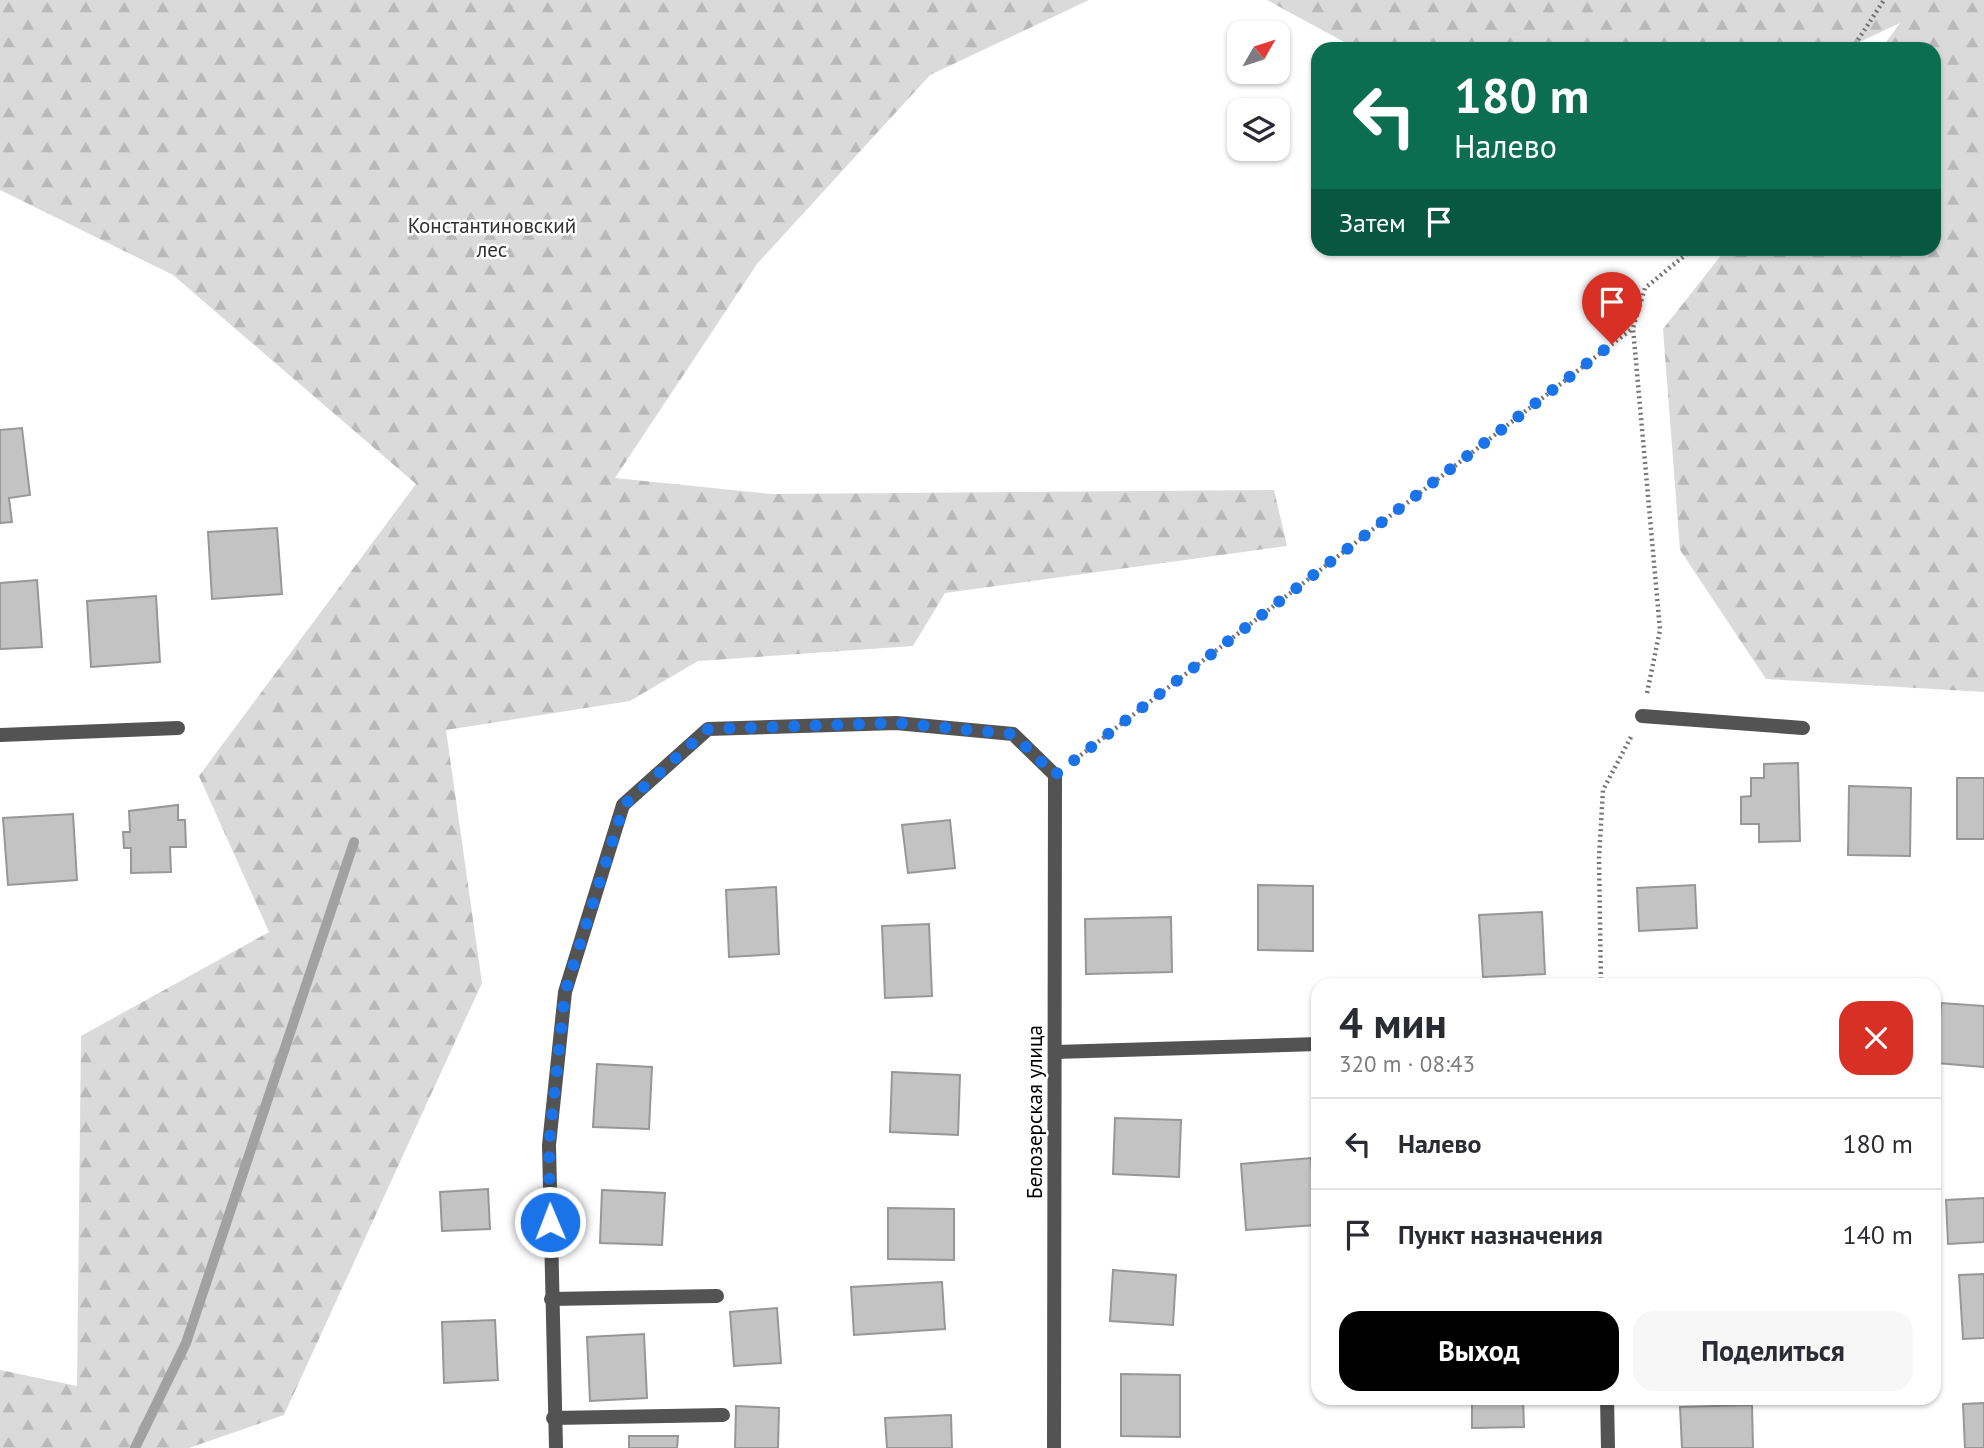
<!DOCTYPE html>
<html lang="ru">
<meta charset="utf-8">
<style>
body{margin:0;font-family:"PT Sans",sans-serif;background:#f7f7f7;color:#2b2b33;height:100vh;display:flex;flex-direction:column;font-size:26px;white-space:nowrap}
*{box-sizing:border-box;margin:0}
p{font-size:23px;color:#7c7c81}
.icon{flex:none;width:38px;height:38px;fill:none;stroke:currentColor;stroke-width:2;stroke-linecap:round;stroke-linejoin:round}
.map{position:relative;flex:1;overflow:hidden}
.panel{position:absolute;left:1311px;top:978px;width:630px;height:427px;display:flex;flex-direction:column;background:#fff;border-radius:21px;box-shadow:0 2px 5px #0004}
.panel>*{flex:none}
.guide{position:absolute;left:1311px;top:42px;width:630px;height:214px;border-radius:21px;box-shadow:0 2px 5px #0004;background:#0b6e4f;color:#fff;overflow:hidden}
.needle{width:46px;rotate:51deg}
.controls{position:absolute;left:1227px;top:21px;display:grid;gap:14px}
.controls a{display:grid;place-items:center;width:63px;height:63px;border-radius:14px;background:#fff;box-shadow:0 2px 5px #0004;font-size:35px}
.pin{position:absolute;display:grid;place-items:center;width:60px;height:60px;color:#fff;margin:-72px -30px;border-radius:50% 50% 50% 0;rotate:-45deg;box-shadow:0 0 7px #0007}
.pin .icon{rotate:45deg}
.me{position:absolute;width:77px;margin:-38px;rotate:359deg;stroke-linejoin:round;filter:drop-shadow(0 0 5px #0008)}
.turn{display:flex;align-items:center;gap:24px;height:147px;padding:0 28px;font-size:32px}
.turn .icon{width:91px;height:91px;stroke-width:2.5}
.turn b{display:block;font-size:49px;line-height:60px}
.then{display:flex;align-items:center;height:66px;padding:0 28px;background:#0003;gap:14px;font-size:26px}
.round{display:grid;place-items:center;flex:none;width:74px;height:74px;border-radius:21px;background:#f7f7f7}
.summary{display:flex;align-items:center;justify-content:space-between;height:119px;padding:0 28px}
h1{font-size:42px;font-weight:800;line-height:52px}
.primary-button{display:flex;gap:14px;margin-top:auto;padding:14px 28px}
.primary-button a{flex:1;height:80px;border-radius:21px;background:#000;color:#fff;font-size:28px;font-weight:800;line-height:80px;text-align:center}
.primary-button a+a{background:#f7f7f7;color:#2b2b33}
ul{padding:0;list-style:none}
li{display:flex;align-items:center;gap:21px;height:91px;padding:0 28px;border-top:2px solid #e1e1e2}
li div{flex:1}
li b{display:block;font-size:26px}
li em{font-style:normal}
.map>svg:first-child{display:block}
.forest{fill:url(#forest-firs)}
.lines{fill:none;stroke-linecap:round;stroke-linejoin:round}
.stream{stroke:#a1a1a1;stroke-width:10}
.building{fill:#c3c3c3;stroke:#979797;stroke-width:2}
.path{stroke:#757575;stroke-width:4.5;stroke-dasharray:2 3.5;stroke-linecap:butt}
.service{stroke:#535353;stroke-width:14}
.minor{stroke:#535353;stroke-width:14}
.route{stroke:#1a73e8;stroke-width:12;stroke-dasharray:0 21.6}
.labels{text-anchor:middle;dominant-baseline:central;stroke-width:5;stroke-linejoin:round;paint-order:stroke}
.park-label{font-size:21px;fill:#313131;stroke:#fff}
.street-label{font-size:21px;fill:#000;stroke:#fff}
</style>
<div class="map">
<svg width="1984" height="1448" viewBox="0 0 1984 1448">
<defs>
<pattern id="forest-firs" width="22" height="20" patternUnits="userSpaceOnUse" patternTransform="scale(1.75)"><rect width="22" height="20" fill="#dadada"/><path d="M5 1l3.5 6h-7zM16 11l3.5 6h-7z" fill="#b9b9b9"/></pattern>
</defs>
<rect width="100%" height="100%" fill="#fff"/>
<path class="forest" d="M0,0H1089L930,75L757,264L615,478L772,494L1274,490L1287,546L945,593L913,646L698,661L630,701L446,730L482,983L284,1415L189,1448H0V1370L77,1386L81,1036L269,932L199,776L416,484L173,275L0,190Z
M1267,0H1984V692L1766,679L1680,550L1663,329L1726,249L1934,248V49H1881L1900,23L1845,49H1357Z"/>
<g class="lines">
<path class="stream" d="M135,1448L186,1343L354,842"/>
</g>
<path class="building" d="M22,428L30,495L9,498L12,522L0,523V430Z
M277,528L282,594L212,599L208,532Z
M37,580L42,647L0,649V583Z
M156,596L160,662L91,667L87,601Z
M1798,763L1800,841L1759,842V824H1741V797L1751,796V778H1764V764Z
M1957,778H1984V839H1957Z
M1849,786L1911,788L1910,856L1848,855Z
M178,805V820H185L186,847H170L171,872L131,873V848H124L123,832H130L129,811Z
M73,814L77,880L8,885L3,818Z
M950,820L955,868L908,873L902,825Z
M1258,885L1313,886V951L1258,950Z
M1695,885L1697,928L1639,931L1637,888Z
M776,887L779,954L729,957L726,890Z
M1542,912L1545,974L1483,977L1479,915Z
M1171,917L1172,972L1086,974L1085,919Z
M929,924L932,996L885,998L882,926Z
M1941,1003L1984,1006V1067L1937,1063Z
M597,1064L652,1067L649,1129L593,1127Z
M892,1072L960,1075L958,1135L890,1132Z
M1115,1118L1181,1120L1179,1177L1113,1174Z
M1311,1158L1316,1225L1246,1230L1241,1164Z
M488,1189L490,1229L442,1231L440,1192Z
M602,1190L665,1193L662,1245L600,1243Z
M1984,1198V1242L1948,1244L1946,1200Z
M888,1208L954,1209V1260L888,1259Z
M1113,1270L1176,1275L1173,1325L1110,1321Z
M1984,1274V1338L1963,1339L1959,1275Z
M942,1282L945,1329L854,1335L851,1287Z
M777,1308L781,1363L734,1366L730,1312Z
M495,1320L498,1380L444,1383L442,1322Z
M644,1334L647,1398L590,1401L587,1337Z
M1121,1374L1180,1375V1437L1121,1436Z
M1472,1398H1523L1524,1427L1472,1428Z
M1984,1403V1448H1965L1963,1404Z
M1752,1405L1753,1448H1682L1680,1407Z
M736,1406L779,1408L778,1448H735Z
M951,1415L952,1448H887L885,1418Z
M629,1436H678L677,1448H629Z"/>
<g class="lines">
<path class="path" d="M1852,49L1884,0
M1647,693L1660,630L1633,328L1645,288L1694,248
M1072,762L1633,328
M1601,985L1599,858L1603,790L1631,737"/>
<path class="service" d="M1642,716L1803,728
M1055,1052L1318,1044
M551,1299L717,1296
M553,1418L723,1415"/>
<path class="minor" d="M0,735L178,728
M1607,1398L1608,1448
M556,1448L549,1145L565,992L623,805L708,729L896,723L1013,734L1055,775L1054,1448"/>
</g>
<g class="lines">
<path class="route" d="M550,1222L549,1145L565,992L624,805L708,729L896,723L1013,734L1055,775L1612,344"/>
</g>
<g class="labels">
<g class="park-label">
<text x="492" y="225">Константиновский<tspan x="492" dy="24">лес</tspan></text>
</g>
<g class="street-label">
<text transform="translate(1034 1112) rotate(-90)">Белозерская улица</text>
</g>
</g>
</svg>
<div class="controls">
<a><svg class="needle" viewBox="-14 -14 28 28"><path d="M0-13l5 13h-10z" fill="#e53935"/><path d="M0 13l5-13h-10z" fill="#7c7c81"/></svg></a>
<a><svg class="icon" aria-label="layers" viewBox="0 0 24 24"><path d="M12 4l9 5-9 5-9-5zM3 14l9 5 9-5"/></svg></a>
</div>
<div class="pin" style="left:1612px;top:344px;background:#d93025"><svg class="icon" aria-label="arrive" viewBox="0 0 24 24"><path d="M6 21V4h12l-3 4 3 4H6"/></svg></div>
<svg class="me" style="left:550px;top:1222px" viewBox="-20 -20 40 40"><circle r="17" fill="#1a73e8" stroke="#fff" stroke-width="3"/><path d="M0-11L8 9 0 5-8 9z" fill="#fff"/></svg>
<div class="guide">
<div class="turn"><svg class="icon" aria-label="left" viewBox="0 0 24 24"><path d="M17 20v-9H6M10 6l-5 5 5 5"/></svg><div><b>180 m</b>Налево</div></div>
<div class="then">Затем<svg class="icon" aria-label="arrive" viewBox="0 0 24 24"><path d="M6 21V4h12l-3 4 3 4H6"/></svg></div>
</div>
<section class="panel">
<div class="summary"><div><h1>4 мин</h1><p>320 m · 08:43</p></div><a class="round" style="background:#d93025;color:#fff"><svg class="icon" aria-label="close" viewBox="0 0 24 24"><path d="M6 6l12 12M18 6L6 18"/></svg></a></div>
<ul>
<li><svg class="icon" aria-label="left" viewBox="0 0 24 24"><path d="M17 20v-9H6M10 6l-5 5 5 5"/></svg><div><b>Налево</b></div><em>180 m</em></li>
<li><svg class="icon" aria-label="arrive" viewBox="0 0 24 24"><path d="M6 21V4h12l-3 4 3 4H6"/></svg><div><b>Пункт назначения</b></div><em>140 m</em></li>
</ul>
<div class="primary-button"><a>Выход</a><a>Поделиться</a></div>
</section>
</div>
